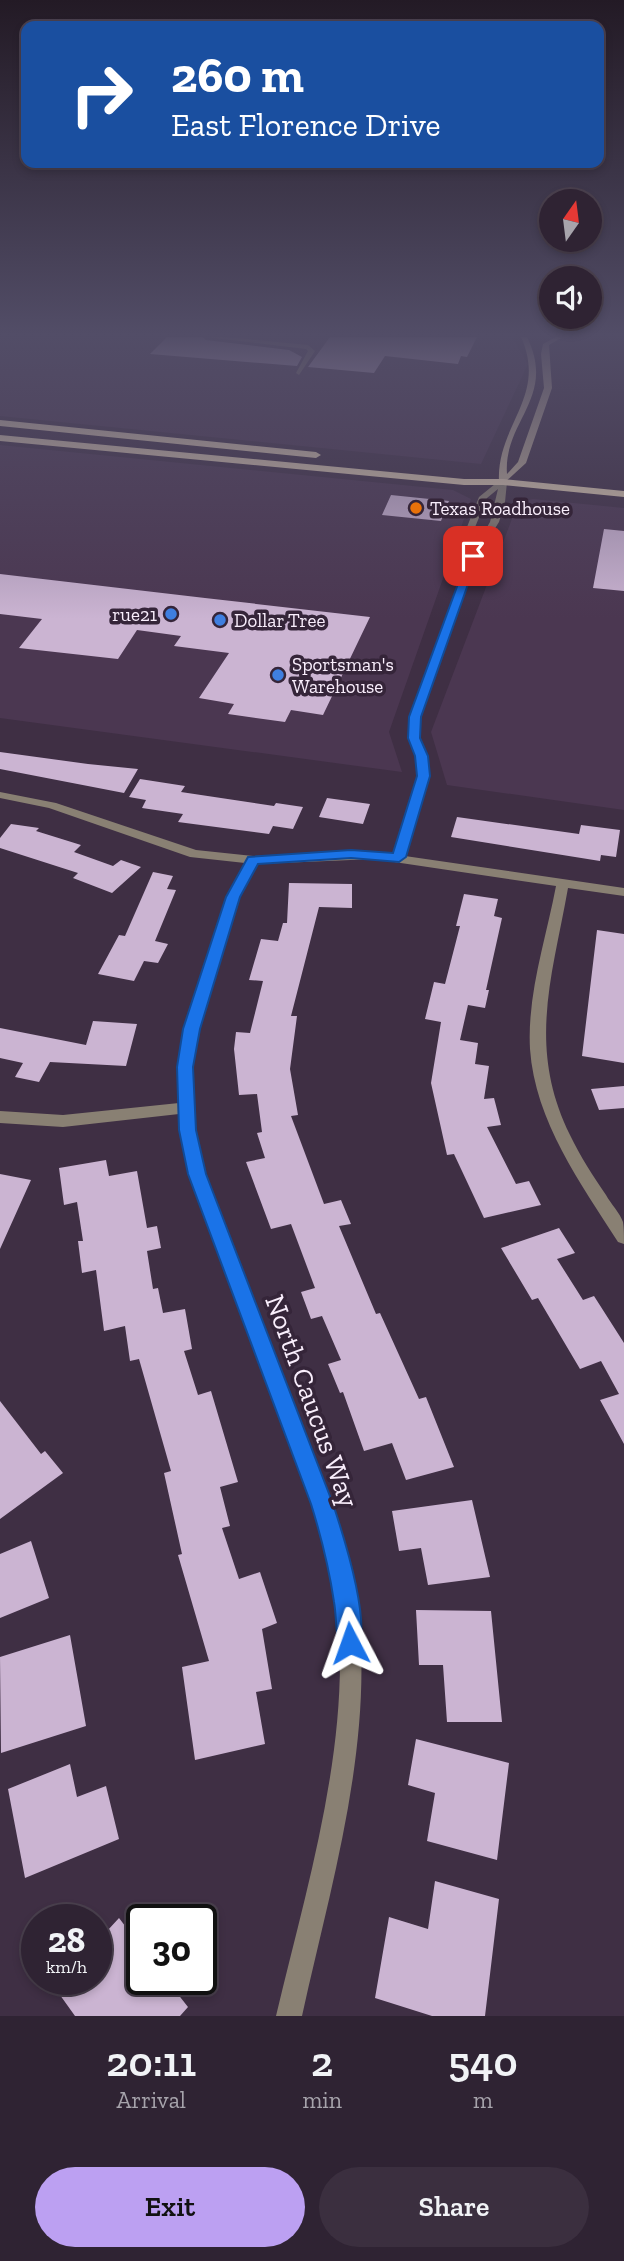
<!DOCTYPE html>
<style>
body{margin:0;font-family:"Zilla Slab",serif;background:#3b2f3f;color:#f1f3f6;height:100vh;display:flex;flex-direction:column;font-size:26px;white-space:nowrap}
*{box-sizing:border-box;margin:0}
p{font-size:23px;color:#a7a4ac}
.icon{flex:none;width:38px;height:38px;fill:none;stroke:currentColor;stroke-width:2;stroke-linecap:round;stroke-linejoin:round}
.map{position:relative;height:2016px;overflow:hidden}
.details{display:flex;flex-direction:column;background:#2f2333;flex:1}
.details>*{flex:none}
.hud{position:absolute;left:21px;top:21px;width:583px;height:147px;border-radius:14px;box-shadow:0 4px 10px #0003,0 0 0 2px #4a404e;background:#1a4fa0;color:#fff;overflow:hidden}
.needle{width:46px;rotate:14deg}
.buttons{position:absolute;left:539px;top:189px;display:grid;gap:14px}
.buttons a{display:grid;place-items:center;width:63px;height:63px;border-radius:50%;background:#2f2333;box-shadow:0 4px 10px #0003,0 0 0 2px #4a404e;font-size:35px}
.speed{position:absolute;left:21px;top:1904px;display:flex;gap:14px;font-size:35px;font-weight:700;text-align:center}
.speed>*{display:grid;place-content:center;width:91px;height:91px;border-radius:50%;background:#2f2333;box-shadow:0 4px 10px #0003,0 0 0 2px #4a404e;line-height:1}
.speed small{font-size:18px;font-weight:400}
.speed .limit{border:4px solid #111;border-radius:10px;background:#fff;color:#111}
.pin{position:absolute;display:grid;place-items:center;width:60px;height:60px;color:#fff;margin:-30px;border-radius:14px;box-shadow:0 4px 10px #0006}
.me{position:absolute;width:77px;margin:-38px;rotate:356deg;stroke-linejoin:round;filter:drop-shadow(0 0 5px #0008)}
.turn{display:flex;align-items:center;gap:24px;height:147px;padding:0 35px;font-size:32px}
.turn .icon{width:91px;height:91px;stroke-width:2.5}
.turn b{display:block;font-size:49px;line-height:60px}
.eta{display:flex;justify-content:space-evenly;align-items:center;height:119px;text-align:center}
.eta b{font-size:42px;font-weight:600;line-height:49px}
.button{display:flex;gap:14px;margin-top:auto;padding:14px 35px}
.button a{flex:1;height:80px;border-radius:42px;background:#bca0f2;color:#111;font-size:28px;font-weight:600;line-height:80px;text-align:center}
.button a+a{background:#3b2f3f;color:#f1f3f6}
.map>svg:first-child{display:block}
.built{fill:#4b3751}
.building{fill:#cbb4d2}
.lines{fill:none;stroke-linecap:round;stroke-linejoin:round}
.street{fill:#898073;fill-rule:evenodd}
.secondary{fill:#b8a995;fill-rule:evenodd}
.primary{fill:#dcc9af;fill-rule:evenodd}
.route{fill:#1a73e8;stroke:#114b97;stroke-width:2}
.food-dot{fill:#e8710a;stroke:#352539;stroke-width:2.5}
.shop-dot{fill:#3f7fe0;stroke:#352539;stroke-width:2.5}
.labels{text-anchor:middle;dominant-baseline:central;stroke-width:7;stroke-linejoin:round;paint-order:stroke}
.far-poi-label{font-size:19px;fill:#f9eefc;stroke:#352539;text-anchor:start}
.near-street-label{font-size:28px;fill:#f9eefc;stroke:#352539}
</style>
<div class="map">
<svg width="624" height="2016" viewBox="0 0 624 2016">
<rect width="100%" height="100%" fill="#3f2f44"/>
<path class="built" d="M0,337H512L528,364L481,464L0,416Z
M0,445L453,490L471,499L389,732L402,772L0,718Z
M533,499L624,508V810L447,785L431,732L518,503Z"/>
<path class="building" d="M167,337H203L206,340L289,350L302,357L297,366L150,354Z
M330,337H477L467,357L461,356L458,364L385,356L374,373L308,367Z
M391,495L449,501L441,521L382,515Z
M604,529L624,531V591L593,588Z
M0,574L205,598L370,617L323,715L291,710L285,722L228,714L234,704L199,698L229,653L174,646L181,636L137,630L118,659L19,648L42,619L0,614Z
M0,752L88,764L138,769L124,793L0,769Z
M140,779L185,786L181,792L274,806L276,803L303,807L293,829L273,826L269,834L178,822L183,814L142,808L146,800L129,797Z
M327,798L370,804L363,824L319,817Z
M457,817L579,834L581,825L620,830L616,857L601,855L600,861L451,837Z
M11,824L39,828L36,831L81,845L74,852L113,866L121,860L141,867L112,893L73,878L78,873L0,848V838Z
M153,872L173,876L167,889L176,890L155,941L168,944L158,963L144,961L134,981L98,974L119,935L125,936Z
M289,883L352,884V908L319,907L291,1016H297L290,1069L298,1115L291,1116L324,1204L341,1200L351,1224L339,1226L376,1314L380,1313L419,1399L426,1397L454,1467L406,1480L392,1443L364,1451L343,1392L340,1393L328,1364L341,1360L322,1316L311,1319L301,1292L315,1288L291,1224L271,1229L246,1162L265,1158L257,1133L262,1132L257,1094L239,1095L234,1049L236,1032L250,1033L263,981L249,980L261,939L278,941L283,923H287Z
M464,894L498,899L494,916L502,918L486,990H489L485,1008L468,1005L460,1040L478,1043L475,1064L489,1066L484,1099L494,1098L501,1125L487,1127L516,1184L529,1181L541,1205L484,1218L454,1154L447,1155L431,1083L441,1022L425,1019L434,982L445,984L460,926H456Z
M597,930L624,934V1063L582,1056Z
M93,1021L137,1024L126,1066L50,1062L39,1082L15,1077L23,1063L0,1058V1028L86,1045Z
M624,1086V1108L599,1110L591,1089Z
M106,1160L109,1176L137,1171L147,1228L157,1226L161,1248L147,1251L153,1289L158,1288L163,1313L185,1309L192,1349L184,1351L198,1395L211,1391L238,1482L220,1487L230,1526L222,1528L239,1579L260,1572L277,1623L262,1629L272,1689L256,1692L265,1744L195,1760L182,1667L209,1661L178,1555L182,1554L164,1473L171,1471L139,1359L130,1361L125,1326L104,1331L96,1270L82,1273L78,1241H83L77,1202L64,1205L59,1168Z
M0,1174L31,1180L0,1249Z
M559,1228L575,1253L557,1259L583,1300L594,1296L624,1343V1444L600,1400L619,1394L601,1361L580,1369L538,1298L532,1300L501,1248Z
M0,1401L41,1454L45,1451L63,1473L0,1519Z
M472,1500L490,1577L428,1585L421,1548L399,1551L392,1511Z
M31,1541L49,1598L0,1618V1554Z
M416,1610L491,1611L502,1722H447L443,1665H419Z
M70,1635L86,1726L1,1753L0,1657Z
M416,1739L509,1763L497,1860L427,1841L435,1793L408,1785Z
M70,1764L77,1797L106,1786L119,1839L25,1878L8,1789Z
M435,1881L499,1899L485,2016H432L375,1998L389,1917L428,1929Z
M119,1918L142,1948V1979H166L188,2007L180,2016H75L55,1988L63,1979H96V1943Z"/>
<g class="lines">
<path class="street" d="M206,337H225L308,345L315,351L299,375L296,373L308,351L306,349Z
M500,480L507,482L505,502L499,522L477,557L420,717V738L428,756L429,776L405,856L624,888V896L568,888C552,978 527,1047 570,1135C580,1156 593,1176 606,1195C611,1204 620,1213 623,1222C624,1228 624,1237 624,1244L618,1242C581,1184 535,1121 530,1049C527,994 546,939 556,886L374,859L257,864L239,897L198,1029L192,1067L195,1130L205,1174C236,1255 267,1336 298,1416C322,1478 351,1542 358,1608C374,1745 331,1884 302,2016H276C307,1885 352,1742 337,1606C334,1576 325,1547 317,1518L189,1174L179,1130V1114L63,1127L0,1123V1111L63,1115L179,1103L178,1067L184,1029L227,897L245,863L190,857L49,808L0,798V792L56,803L196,850L253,856L374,851L394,854L417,776L416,756L408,738L410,717L468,556L463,537L479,497ZM498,489L490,522L475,548L471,537L487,498Z"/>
<path class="secondary" d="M521,337H527C557,398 503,421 507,474L518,462L544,388L541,354L543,344L556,337L561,338L549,345L552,388L526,463L503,484L499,482C496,425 548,397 521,337Z"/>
<path class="primary" d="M0,420L316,452L321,455L316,458L0,426Z
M0,435L464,479H503L624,491V497L503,485H464L0,441Z"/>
</g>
<linearGradient id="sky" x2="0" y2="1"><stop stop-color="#231a25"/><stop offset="0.54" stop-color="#524d67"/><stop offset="1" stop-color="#524d67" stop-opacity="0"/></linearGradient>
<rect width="624" height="619" fill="url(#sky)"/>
<path class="route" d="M469,554L478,556L421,717L420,738L428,756L430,776L406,857L399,862L351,858L258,864L240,897L200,1029L193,1067L196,1130L206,1174L333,1504C344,1537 371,1620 358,1652L350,1655L341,1652C335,1637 337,1618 334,1602C329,1568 321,1536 311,1504L188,1174L179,1130L177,1067L183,1029L226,897L248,857L351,850L393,853L417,776L415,756L408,738L409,717Z"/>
<circle class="food-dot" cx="416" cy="508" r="7"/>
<g class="shop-dot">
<circle cx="171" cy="614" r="7"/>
<circle cx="220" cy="620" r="7"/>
<circle cx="278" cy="675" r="7"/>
</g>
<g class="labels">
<g class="far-poi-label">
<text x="430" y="508">Texas Roadhouse</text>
<text x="157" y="614" text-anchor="end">rue21</text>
<text x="234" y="620">Dollar Tree</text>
<text x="292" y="664">Sportsman's<tspan x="292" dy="22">Warehouse</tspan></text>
</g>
<g class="near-street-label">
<text transform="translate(312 1401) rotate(70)">North Caucus Way</text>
</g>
</g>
</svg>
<div class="buttons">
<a><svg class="needle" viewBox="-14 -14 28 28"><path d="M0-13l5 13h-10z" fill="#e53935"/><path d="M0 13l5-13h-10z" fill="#a7a4ac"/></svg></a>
<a><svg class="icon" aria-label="sound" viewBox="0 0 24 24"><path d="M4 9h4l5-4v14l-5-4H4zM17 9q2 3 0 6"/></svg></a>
</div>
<div class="speed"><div>28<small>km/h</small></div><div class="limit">30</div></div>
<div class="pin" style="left:473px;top:556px;background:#d93025"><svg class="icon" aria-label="arrive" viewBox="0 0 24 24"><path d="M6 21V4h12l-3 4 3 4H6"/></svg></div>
<svg class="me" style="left:350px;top:1643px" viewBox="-20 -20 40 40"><path d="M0-17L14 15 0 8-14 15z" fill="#1a73e8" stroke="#fff" stroke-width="4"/></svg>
<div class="hud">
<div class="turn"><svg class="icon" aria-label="right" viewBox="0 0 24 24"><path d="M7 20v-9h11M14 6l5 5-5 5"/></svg><div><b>260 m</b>East Florence Drive</div></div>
</div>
</div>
<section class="details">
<div class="eta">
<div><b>20:11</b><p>Arrival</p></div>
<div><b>2</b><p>min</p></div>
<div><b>540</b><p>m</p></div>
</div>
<div class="button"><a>Exit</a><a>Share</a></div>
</section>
